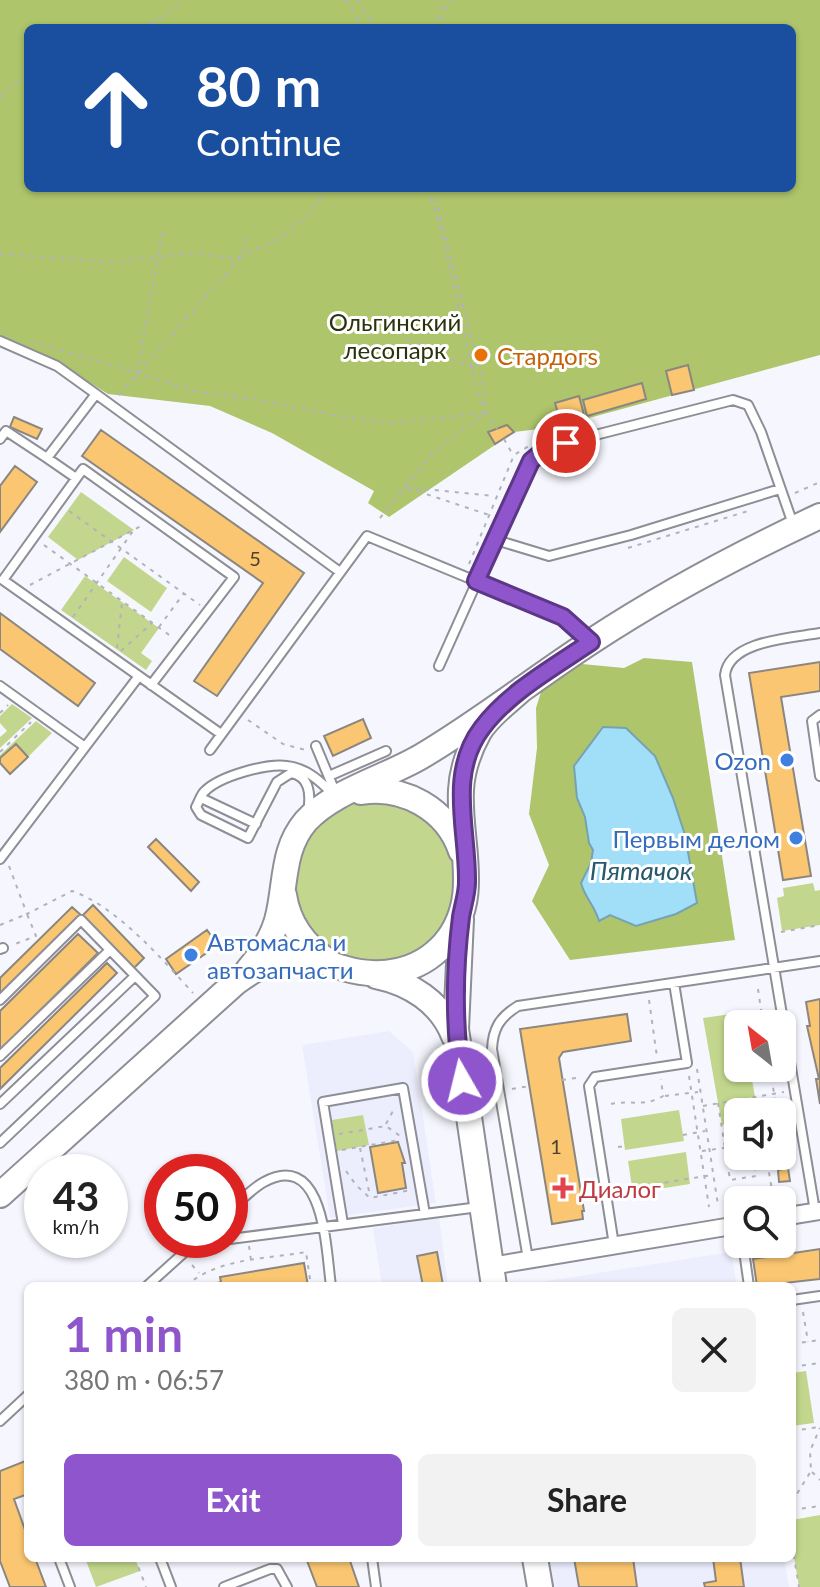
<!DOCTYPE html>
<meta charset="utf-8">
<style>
body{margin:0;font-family:Lato,sans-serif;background:#f2f2f2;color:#222;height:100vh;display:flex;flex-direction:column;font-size:30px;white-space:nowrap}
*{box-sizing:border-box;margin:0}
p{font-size:26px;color:#767676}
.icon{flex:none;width:44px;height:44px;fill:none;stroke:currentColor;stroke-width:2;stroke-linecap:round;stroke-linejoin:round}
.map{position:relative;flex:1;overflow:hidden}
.side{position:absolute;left:24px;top:1282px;width:772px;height:280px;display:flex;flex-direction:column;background:#fff;border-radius:12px;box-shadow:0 2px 6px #0004}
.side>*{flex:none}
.top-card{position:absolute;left:24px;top:24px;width:772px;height:168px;border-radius:12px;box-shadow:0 2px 6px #0004;background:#1a4fa0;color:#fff;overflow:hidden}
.needle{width:52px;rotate:329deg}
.controls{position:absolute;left:724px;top:1010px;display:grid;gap:16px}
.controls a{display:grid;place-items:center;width:72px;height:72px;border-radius:12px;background:#fff;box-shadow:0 2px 6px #0004;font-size:40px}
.speed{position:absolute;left:24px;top:1154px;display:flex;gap:16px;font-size:40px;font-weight:700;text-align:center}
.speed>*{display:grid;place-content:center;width:104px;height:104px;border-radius:50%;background:#fff;box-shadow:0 2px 6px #0004;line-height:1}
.speed small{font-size:20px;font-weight:400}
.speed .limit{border:12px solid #d22;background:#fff;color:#111}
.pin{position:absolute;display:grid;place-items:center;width:68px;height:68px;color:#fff;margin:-34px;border:4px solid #fff;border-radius:50%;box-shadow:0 2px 8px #0007}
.me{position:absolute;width:88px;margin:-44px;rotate:352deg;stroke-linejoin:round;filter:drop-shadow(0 0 6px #0008)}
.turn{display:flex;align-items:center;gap:28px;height:168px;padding:0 40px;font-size:36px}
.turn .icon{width:104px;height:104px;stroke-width:2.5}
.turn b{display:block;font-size:56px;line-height:68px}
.round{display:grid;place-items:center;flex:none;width:84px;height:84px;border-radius:12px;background:#f2f2f2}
.overview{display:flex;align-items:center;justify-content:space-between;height:136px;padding:0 40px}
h1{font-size:48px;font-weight:700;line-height:60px;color:#8e55cc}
.cta{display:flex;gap:16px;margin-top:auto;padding:16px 40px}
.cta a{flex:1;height:92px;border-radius:12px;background:#8e55cc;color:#fff;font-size:32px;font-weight:700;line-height:92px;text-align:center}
.cta a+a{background:#f2f2f2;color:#222}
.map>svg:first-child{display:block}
.built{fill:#eceefe}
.green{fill:#c2d78d}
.forest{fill:#aec56b;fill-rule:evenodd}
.water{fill:#a1dff8;stroke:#77a2b4;stroke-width:2}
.building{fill:#fac671;stroke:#8b8780;stroke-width:2}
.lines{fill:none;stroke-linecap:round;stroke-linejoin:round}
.lane-casing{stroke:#8d8e96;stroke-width:12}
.street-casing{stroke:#8d8e96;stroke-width:20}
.secondary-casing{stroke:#8d8e96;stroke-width:28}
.path{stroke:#b2b2b8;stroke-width:2;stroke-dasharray:4 6;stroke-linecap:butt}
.lane{stroke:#fff;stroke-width:8}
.street{stroke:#fff;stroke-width:16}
.secondary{stroke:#fff;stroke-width:24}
.route-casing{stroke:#5c3785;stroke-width:20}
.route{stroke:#8e55cc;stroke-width:14}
.food-dot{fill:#e8710a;stroke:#fff;stroke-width:3}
.shop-dot{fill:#3f7fe0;stroke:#fff;stroke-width:3}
.health-dot{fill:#e0444e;stroke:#fff;stroke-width:3}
.labels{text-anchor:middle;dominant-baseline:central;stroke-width:6;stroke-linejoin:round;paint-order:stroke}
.number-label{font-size:20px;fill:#4e402e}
.park-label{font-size:24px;fill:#2a330c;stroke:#fff}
.food-label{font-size:24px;fill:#c56008;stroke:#fff;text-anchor:start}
.shop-label{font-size:24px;fill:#366cbe;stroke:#fff;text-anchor:end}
.health-label{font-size:24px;fill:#be3a42;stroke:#fff;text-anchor:start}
.water-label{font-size:26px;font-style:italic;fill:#28586a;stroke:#fff}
</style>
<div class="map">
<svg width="820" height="1587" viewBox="0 0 820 1587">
<rect width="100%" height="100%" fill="#f6f7fe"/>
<path class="built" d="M389,1031L413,1052L436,1203L330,1218L302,1045Z
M439,1217L448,1286H382L373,1228Z
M731,1252L737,1286H515Z
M549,1558H784L789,1587H553Z"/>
<path class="green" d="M81,492L134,530L78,560L48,537Z
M124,557L167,588L151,612L107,581Z
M85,576L159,628L141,653L152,661L146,670L61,610Z
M12,704L32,718L0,748V737L7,731L0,723V716Z
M36,721L52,733L28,757L16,744L0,758V755Z
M294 882a81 81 0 1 1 162 0a81 81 0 1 1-162 0Z
M813,883L815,891L820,890V925L782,931L777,898L784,896L783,888Z
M731,1014L738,1068H750L755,1097L744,1099L746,1112H738V1123L722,1125L703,1018Z
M679,1110L684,1141L625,1150L621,1119Z
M363,1115L369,1145L337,1151L332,1120Z
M686,1152L690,1184L633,1193L628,1161Z
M806,1371L814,1423L792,1426V1373Z
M820,1515V1587H799L792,1545V1520Z
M85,1558H135L140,1571L96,1587Z"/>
<path class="forest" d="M0,0H820V355L556,427L514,432L389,517L368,503L374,491L272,433L210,406L108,394L63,366L0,339ZM28,28H792V188H28Z
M644,658L692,662L735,940L570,960L532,901L549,865L529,814L537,748L536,708L541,692L582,664L624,668ZM577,798H673L685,835L697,903L609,915L581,883L591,862L593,850L589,842L585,817Z"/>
<path class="water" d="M603,727L626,728L655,756L673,798L685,835L697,903L676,914L636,926L610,915L599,921C595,906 585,898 581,883L591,863L593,850L589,843L585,817L577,798L574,766Z"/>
<path class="building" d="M688,365L694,390L672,395L666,371Z
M642,383L646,399L587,416L583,400Z
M579,396L585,419L580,420L578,412L559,417L555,403Z
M14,417L42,429L37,439L10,427Z
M507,425L514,432L495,444L488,432Z
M101,430L304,573L217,696L194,681L263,583L82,456Z
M15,466L37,482L0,532V486Z
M0,613L95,683L78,706L0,649Z
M820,662V691L781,697L811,876L783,880L749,673Z
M363,719L371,738L333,756L324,736Z
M16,744L28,757L10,774L0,763V758Z
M156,839L199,882L191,891L148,847Z
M93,905L144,958L133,969L82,916Z
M72,907L82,916L0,997V978Z
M207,930L218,945L176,974L166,959Z
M78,934L98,953L0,1050V1011Z
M107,963L117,973L0,1089V1068Z
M820,999V1104L816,1079H819L807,1026H810L806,1002Z
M627,1014L631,1041L563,1052L559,1058L584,1211H582L583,1219L552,1224L520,1029Z
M398,1142L405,1163H402L406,1188L378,1193L370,1147Z
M788,1168L790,1181L779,1182L778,1170Z
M820,1249V1279L757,1286L753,1259Z
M437,1252L443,1285L423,1286L417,1256Z
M304,1263L308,1286H207L221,1282L220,1277Z
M28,1460V1494L14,1499L28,1538V1558H35L46,1587H10L0,1561V1471Z
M306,1558H349L359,1587H317Z
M574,1558H633L637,1587H579Z
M713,1558H740L744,1587H705L704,1583L716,1581Z"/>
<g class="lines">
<g class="lane-casing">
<path id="lane" d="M0,341L57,366L96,394
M0,439L6,431L47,458L96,394L340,572
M47,458L76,478
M496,540L549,556L631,535L780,489
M439,666L531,461L548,447L733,400L748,405L761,432L794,527
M151,685L234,577L83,469L3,580L221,734
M0,686L85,747
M820,715L812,721L820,776
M316,746L336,794
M210,750L367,536L563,617L589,639
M329,776L386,751
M201,798L256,824
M308,812C311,795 310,776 291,773L277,782L248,838L201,815L196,807C199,802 201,794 205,791C220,776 267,763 287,766C307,768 321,782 334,795
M0,859L139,676
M0,949L3,948
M0,1000L81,920L155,996L0,1143
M0,1056L110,950
M0,1104L135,976
M230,1210C241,1201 251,1189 264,1182C325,1149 326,1251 331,1286
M815,1211L725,675C729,640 793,638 820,633
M343,1224L323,1102L403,1088L425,1214
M230,1239L479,1207
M195,1244L221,1240
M743,1244L749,1286
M614,1245L589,1086L595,1077L687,1063L674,983
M528,1259L492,1049C493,1028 500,1017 518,1006L820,961
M147,1286L198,1240
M792,1300L820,1296
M0,1421L28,1395
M59,1558L70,1587
M160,1558L171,1587
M372,1558L376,1587
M224,1587L270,1569H277L287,1587"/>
</g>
<g class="street-casing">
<path id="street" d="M782,1217L820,1211
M491,1266L738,1225"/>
</g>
<g class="secondary-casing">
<path id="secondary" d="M361,792C403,785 447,809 461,851
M284,895C288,923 305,946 329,962
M461,919L456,1029L494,1286
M248,970C262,954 275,933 279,912C286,879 283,848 306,821C333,791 387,777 422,756C481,721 535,678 592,641C665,593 741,553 820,516
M376,976C410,983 441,1002 454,1036
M0,1195L235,983C253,970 272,957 295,956C312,956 327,963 343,968C379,979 418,973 444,944C483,899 458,843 461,790C462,770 469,750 479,732C489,715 508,702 522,689
M535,1558L540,1587"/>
</g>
<path class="path" d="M346,0L363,28
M358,0L374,28
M141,28L169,13L183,0
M432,28L445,0
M436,28L451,0
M0,97L9,87L28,76
M427,188L441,229L479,400L486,412
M433,188L485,391L486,413L497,429
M0,254L111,262L194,253L235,259L281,238L310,213L328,188
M406,339L478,370
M31,341L195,391L265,401L333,415L391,423L486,413
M137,374L163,228
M119,395L241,257L246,238
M504,439L513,455
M405,487L494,496
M408,488L489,515
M795,493L820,482
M69,511L200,605
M380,518L432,454L483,415
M44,545L172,637
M628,548L748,511
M469,564L514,455L534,443
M30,585L141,526
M73,617L133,531
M159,627L184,593
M117,648L122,603
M121,651L152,623
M0,713L8,705
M248,720L283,744L306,750
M0,752L31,722
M9,866L27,914L72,891C116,906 162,959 193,993
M0,925L27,914L36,936L15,944
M781,932L820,925
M758,989L763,1024
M649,1000L657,1057
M734,1030L738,1029
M770,1068L777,1112
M697,1069L718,1205
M689,1076L709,1207
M562,1080L576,1078
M512,1089L530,1086
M665,1096L698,1092
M744,1101L746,1112
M718,1103L730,1180L756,1176L753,1156
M611,1104C630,1100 646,1107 663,1096L661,1079
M703,1106L784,1092
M386,1124L394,1109
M339,1134L386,1126L400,1136
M683,1135L705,1131
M618,1147L625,1146
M360,1148L370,1196
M342,1150L399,1140
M702,1151L738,1146
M729,1162L741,1160L742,1165L765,1162
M346,1171L356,1185L370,1198L411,1190
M625,1189L712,1175
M773,1196L767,1161L785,1159L782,1142
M249,1246L251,1260
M192,1265L199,1273
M186,1286C217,1258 266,1259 306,1252L311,1286
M803,1312L808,1342
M792,1344L820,1340
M792,1367L820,1363
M792,1431L819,1427
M812,1472L820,1480
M792,1502L811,1471L810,1451L820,1428
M792,1510L820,1506
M792,1545L799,1587
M135,1558L146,1587"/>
<use href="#lane" class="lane"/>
<use href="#street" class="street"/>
<use href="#secondary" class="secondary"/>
</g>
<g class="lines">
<g class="route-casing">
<path id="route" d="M462,1081C454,1027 454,972 461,917C463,905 467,894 467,882C468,830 447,774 482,728C509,692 554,667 591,642L563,617L476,581L531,461L548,447L566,443"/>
</g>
<use href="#route" class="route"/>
</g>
<circle class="food-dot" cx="481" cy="355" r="8"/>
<g class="shop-dot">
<circle cx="787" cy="760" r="8"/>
<circle cx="796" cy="838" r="8"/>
<circle cx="191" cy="955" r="8"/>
</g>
<path class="health-dot" d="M559 1176h8v8h8v8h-8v8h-8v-8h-8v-8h8z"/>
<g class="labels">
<g class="number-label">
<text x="255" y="558">5</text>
<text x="556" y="1146">1</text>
</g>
<g class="park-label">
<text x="395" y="321">Ольгинский<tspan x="395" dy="28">лесопарк</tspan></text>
</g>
<g class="food-label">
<text x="497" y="355">Стардогs</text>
</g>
<g class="shop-label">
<text x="771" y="760">Ozon</text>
<text x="780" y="838">Первым делом</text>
<text x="207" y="941" text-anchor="start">Автомасла и<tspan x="207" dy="28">автозапчасти</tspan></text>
</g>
<g class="health-label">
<text x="579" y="1188">Диалог</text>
</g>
<g class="water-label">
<text x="641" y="870">Пятачок</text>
</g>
</g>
</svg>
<div class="controls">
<a><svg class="needle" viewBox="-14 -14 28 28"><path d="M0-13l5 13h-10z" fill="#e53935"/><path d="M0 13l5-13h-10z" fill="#767676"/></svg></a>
<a><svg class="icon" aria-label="sound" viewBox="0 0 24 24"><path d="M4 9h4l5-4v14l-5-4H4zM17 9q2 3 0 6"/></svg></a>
<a><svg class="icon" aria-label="search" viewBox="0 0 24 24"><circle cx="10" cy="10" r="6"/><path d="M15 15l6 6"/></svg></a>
</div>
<div class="speed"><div>43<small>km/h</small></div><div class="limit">50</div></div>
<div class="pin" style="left:566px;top:443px;background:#d93025"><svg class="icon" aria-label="arrive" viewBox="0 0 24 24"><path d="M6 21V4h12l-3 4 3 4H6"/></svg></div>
<svg class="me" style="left:462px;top:1081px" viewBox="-20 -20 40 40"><circle r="17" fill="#8e55cc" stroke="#fff" stroke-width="3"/><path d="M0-11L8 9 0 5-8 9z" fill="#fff"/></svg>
<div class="top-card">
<div class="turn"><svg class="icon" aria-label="ahead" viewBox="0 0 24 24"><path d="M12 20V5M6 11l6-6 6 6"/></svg><div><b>80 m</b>Continue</div></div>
</div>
<section class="side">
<div class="overview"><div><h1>1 min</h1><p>380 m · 06:57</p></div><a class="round"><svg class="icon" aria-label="close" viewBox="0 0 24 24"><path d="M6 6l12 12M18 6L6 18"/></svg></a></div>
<div class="cta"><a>Exit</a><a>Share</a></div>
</section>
</div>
